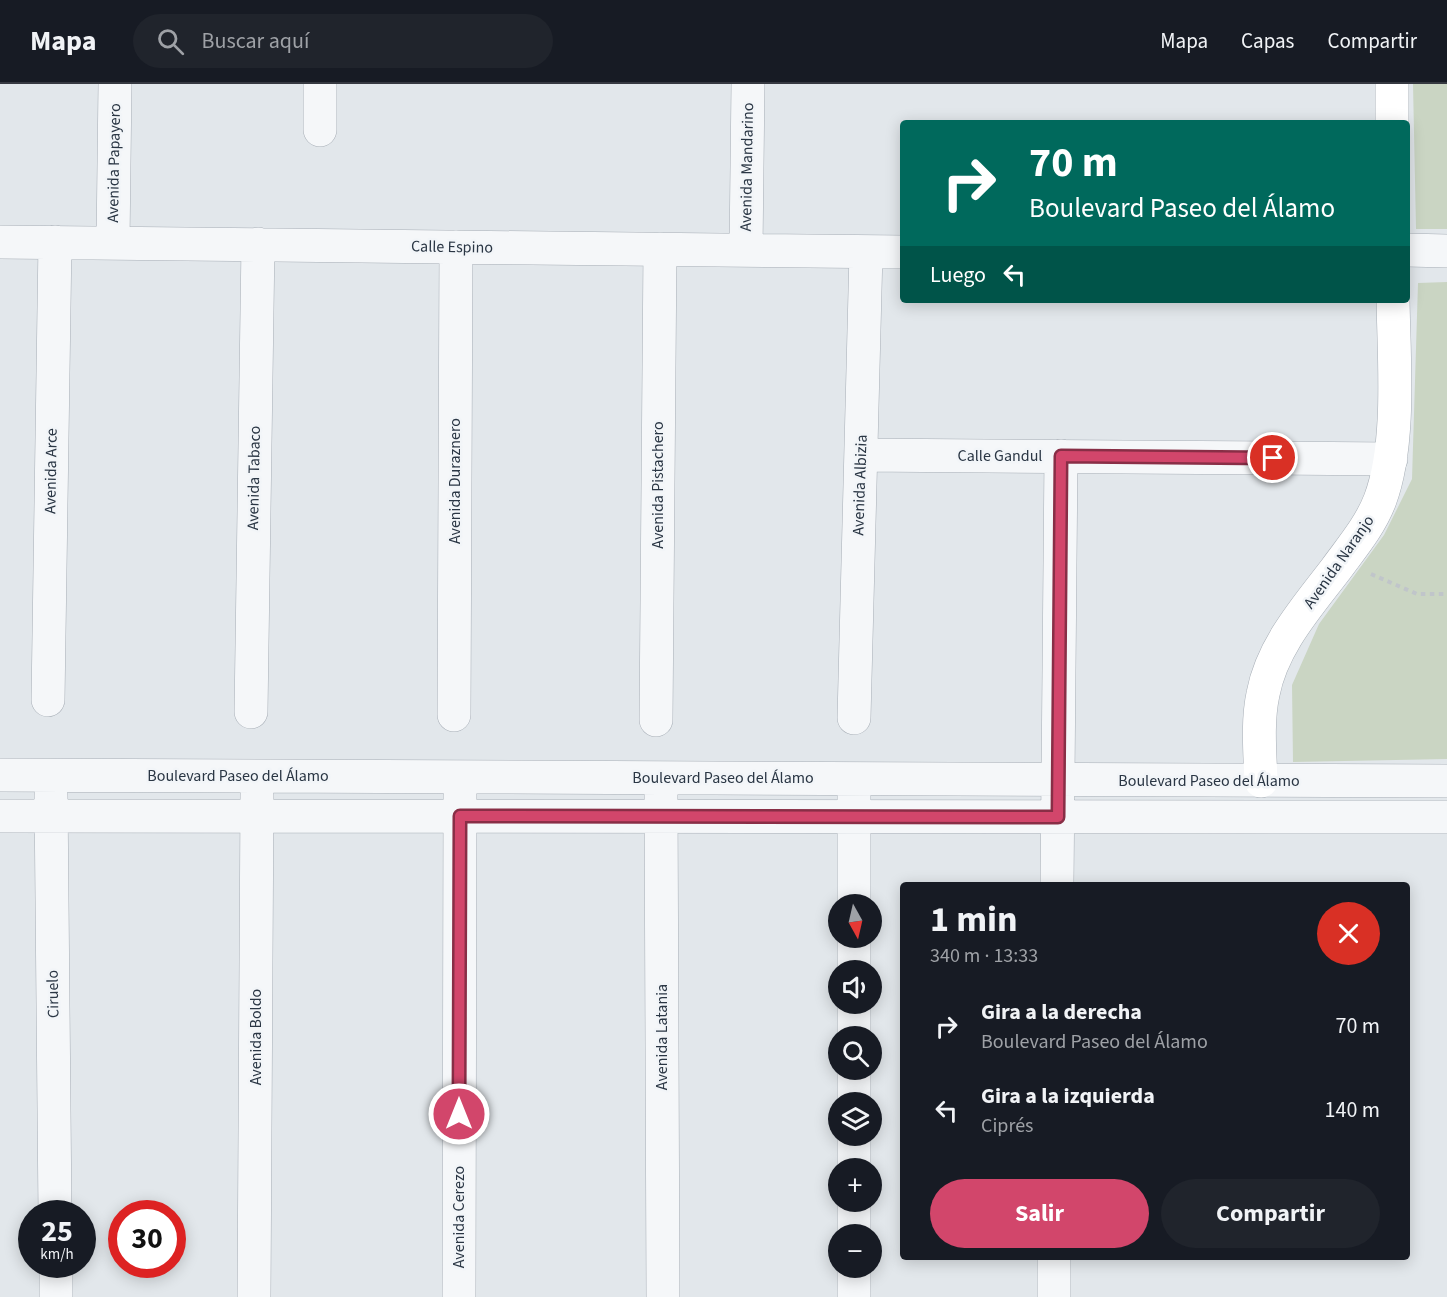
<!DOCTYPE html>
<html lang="es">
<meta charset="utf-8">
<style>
body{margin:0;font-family:"Source Sans 3",sans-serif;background:#20242c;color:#f1f3f6;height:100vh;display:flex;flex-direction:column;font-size:22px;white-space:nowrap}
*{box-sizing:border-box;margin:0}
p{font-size:20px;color:#9ea1a6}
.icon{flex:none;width:33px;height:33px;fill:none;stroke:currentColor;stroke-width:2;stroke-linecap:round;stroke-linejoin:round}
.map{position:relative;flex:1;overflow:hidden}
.drawer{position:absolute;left:900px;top:798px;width:510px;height:378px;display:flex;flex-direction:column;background:#171b24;border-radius:6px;box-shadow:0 3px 15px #0003}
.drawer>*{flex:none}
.hud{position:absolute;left:900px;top:36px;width:510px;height:183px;border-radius:6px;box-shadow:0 3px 15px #0003;background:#00695c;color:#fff;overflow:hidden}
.needle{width:39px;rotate:172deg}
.fabs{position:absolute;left:828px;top:810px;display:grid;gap:12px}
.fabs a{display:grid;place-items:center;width:54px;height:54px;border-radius:50%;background:#171b24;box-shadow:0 3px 15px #0003;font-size:30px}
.speed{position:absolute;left:18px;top:1116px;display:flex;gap:12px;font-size:30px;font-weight:700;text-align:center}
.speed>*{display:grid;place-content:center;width:78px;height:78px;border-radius:50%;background:#171b24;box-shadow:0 3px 15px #0003;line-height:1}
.speed small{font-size:15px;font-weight:400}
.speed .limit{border:9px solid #d22;background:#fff;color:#111}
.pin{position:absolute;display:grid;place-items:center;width:51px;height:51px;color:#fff;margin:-26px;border:3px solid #fff;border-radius:50%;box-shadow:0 2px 6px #0007}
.me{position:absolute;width:66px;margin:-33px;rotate:0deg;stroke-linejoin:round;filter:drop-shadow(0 0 4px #0008)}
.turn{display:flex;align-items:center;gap:21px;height:126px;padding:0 30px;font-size:27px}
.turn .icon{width:78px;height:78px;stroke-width:2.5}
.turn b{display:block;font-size:42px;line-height:51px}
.then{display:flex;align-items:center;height:57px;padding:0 30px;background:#0003;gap:12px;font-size:22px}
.round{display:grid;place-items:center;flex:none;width:63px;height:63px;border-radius:32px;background:#20242c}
.summary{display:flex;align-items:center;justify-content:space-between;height:102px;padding:0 30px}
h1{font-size:36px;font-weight:700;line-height:45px}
.cta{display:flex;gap:12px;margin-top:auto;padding:12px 30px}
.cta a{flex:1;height:69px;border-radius:36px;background:#d2466b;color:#fff;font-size:24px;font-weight:700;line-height:69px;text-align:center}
.cta a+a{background:#20242c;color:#f1f3f6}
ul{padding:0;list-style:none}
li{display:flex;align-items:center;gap:18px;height:84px;padding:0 30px}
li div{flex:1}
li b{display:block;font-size:22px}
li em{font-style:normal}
header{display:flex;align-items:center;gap:36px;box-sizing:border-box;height:84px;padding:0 30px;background:#171b24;border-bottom:2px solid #363941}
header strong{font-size:28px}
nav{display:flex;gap:33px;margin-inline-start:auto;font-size:21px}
.search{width:420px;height:54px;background:#20242c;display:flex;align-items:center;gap:15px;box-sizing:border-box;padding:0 21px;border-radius:33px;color:#9ea1a6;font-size:22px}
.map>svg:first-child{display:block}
.green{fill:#cad5c3}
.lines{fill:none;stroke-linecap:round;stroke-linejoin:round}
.street-casing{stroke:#a7aeb6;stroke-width:34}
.secondary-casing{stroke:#a7aeb6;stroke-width:34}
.path{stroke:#c0c5ca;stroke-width:4;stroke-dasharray:4.5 4.5;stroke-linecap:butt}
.street{stroke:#f5f7f9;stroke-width:33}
.secondary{stroke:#fff;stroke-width:33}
.route-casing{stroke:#882e46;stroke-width:15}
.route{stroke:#d2466b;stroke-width:10}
.labels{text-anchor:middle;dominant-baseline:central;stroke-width:5;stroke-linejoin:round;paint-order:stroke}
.street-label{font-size:16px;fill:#2a3644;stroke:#f2f5f8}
</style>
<header>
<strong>Mapa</strong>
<div class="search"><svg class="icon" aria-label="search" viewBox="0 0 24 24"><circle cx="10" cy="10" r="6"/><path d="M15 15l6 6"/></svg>Buscar aquí</div>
<nav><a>Mapa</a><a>Capas</a><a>Compartir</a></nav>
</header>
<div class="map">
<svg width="1447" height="1213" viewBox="0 0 1447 1213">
<rect width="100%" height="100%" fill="#e2e7eb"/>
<path class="green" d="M1413,0H1447V145H1416Z
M1447,198V675L1293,678L1292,601L1319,540L1384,451L1412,395L1418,199Z"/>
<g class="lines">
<g class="street-casing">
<path id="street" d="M320,46V0
M0,158L903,168
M113,159L115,0
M746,166L748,0
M1407,166L1447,167
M861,371L1391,375
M48,616L55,158
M251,628L258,160
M454,631L456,163
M854,634L866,168
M656,636L660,165
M0,691L1447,697
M51,711L55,1130
M661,711L663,1213
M0,732L1447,733
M1057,801L1061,372
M854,820V711
M854,886V854
M854,952V920
M854,1018V986
M854,1084V1052
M854,1150V1118
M1054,1173V1213
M56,1180V1213
M254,1213L257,711
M459,1213L460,711
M854,1213V1184"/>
</g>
<g class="secondary-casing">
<path id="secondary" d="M1392,0V39
M1261,697C1260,669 1257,638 1263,610C1272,562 1307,523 1336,485C1352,463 1370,442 1380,416C1401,360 1394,276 1393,216"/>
</g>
<path class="path" d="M1371,490L1417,510H1447"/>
<use href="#street" class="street"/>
<use href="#secondary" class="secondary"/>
</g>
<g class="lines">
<g class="route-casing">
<path id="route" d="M459,1030L460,732L1058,733L1061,372L1273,374"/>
</g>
<use href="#route" class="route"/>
</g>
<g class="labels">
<g class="street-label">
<text transform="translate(114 79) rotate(-89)">Avenida Papayero</text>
<text transform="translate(747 83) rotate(-89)">Avenida Mandarino</text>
<text transform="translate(452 163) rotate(1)">Calle Espino</text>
<text x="1000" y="372">Calle Gandul</text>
<text transform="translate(51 387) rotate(-89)">Avenida Arce</text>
<text transform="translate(254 394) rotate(-89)">Avenida Tabaco</text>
<text transform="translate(455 397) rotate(-90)">Avenida Duraznero</text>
<text transform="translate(658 401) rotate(-90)">Avenida Pistachero</text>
<text transform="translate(860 401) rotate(-88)">Avenida Albizia</text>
<text transform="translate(1339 478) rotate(-55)">Avenida Naranjo</text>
<text x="238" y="692">Boulevard Paseo del Álamo</text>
<text x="723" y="694">Boulevard Paseo del Álamo</text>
<text x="1209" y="697">Boulevard Paseo del Álamo</text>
<text transform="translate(53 910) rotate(-91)">Ciruelo</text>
<text transform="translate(256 953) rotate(-90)">Avenida Boldo</text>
<text transform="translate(662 953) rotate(-90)">Avenida Latania</text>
<text transform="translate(459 1133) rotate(-90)">Avenida Cerezo</text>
</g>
</g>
</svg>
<div class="fabs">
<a><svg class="needle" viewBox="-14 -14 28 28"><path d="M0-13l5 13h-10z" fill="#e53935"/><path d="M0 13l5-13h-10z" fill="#9ea1a6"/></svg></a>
<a><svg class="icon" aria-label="sound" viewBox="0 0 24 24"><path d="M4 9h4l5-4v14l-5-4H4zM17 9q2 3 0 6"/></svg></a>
<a><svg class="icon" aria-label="search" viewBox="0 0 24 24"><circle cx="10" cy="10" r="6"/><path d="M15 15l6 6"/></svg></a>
<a><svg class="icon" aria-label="layers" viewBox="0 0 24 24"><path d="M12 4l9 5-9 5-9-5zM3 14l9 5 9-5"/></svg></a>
<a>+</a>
<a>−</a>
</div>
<div class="speed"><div>25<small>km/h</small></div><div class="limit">30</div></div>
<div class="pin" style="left:1273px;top:374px;background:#d93025"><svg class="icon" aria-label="arrive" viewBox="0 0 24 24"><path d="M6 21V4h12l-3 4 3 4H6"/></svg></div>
<svg class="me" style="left:459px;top:1030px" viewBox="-20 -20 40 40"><circle r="17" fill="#d2466b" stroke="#fff" stroke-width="3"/><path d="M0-11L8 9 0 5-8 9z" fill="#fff"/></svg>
<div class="hud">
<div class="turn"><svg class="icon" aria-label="right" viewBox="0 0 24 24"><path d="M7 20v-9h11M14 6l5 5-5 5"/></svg><div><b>70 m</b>Boulevard Paseo del Álamo</div></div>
<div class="then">Luego<svg class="icon" aria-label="left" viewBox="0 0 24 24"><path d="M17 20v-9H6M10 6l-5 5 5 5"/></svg></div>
</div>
<section class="drawer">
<div class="summary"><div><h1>1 min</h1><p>340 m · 13:33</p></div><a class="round" style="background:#d93025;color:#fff"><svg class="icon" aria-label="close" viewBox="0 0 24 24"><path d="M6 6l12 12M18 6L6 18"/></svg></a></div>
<ul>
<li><svg class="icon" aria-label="right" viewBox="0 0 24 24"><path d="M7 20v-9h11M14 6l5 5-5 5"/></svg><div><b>Gira a la derecha</b><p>Boulevard Paseo del Álamo</p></div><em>70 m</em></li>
<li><svg class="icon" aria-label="left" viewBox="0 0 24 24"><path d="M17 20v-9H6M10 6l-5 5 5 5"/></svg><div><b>Gira a la izquierda</b><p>Ciprés</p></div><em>140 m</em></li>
</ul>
<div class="cta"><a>Salir</a><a>Compartir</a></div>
</section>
</div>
